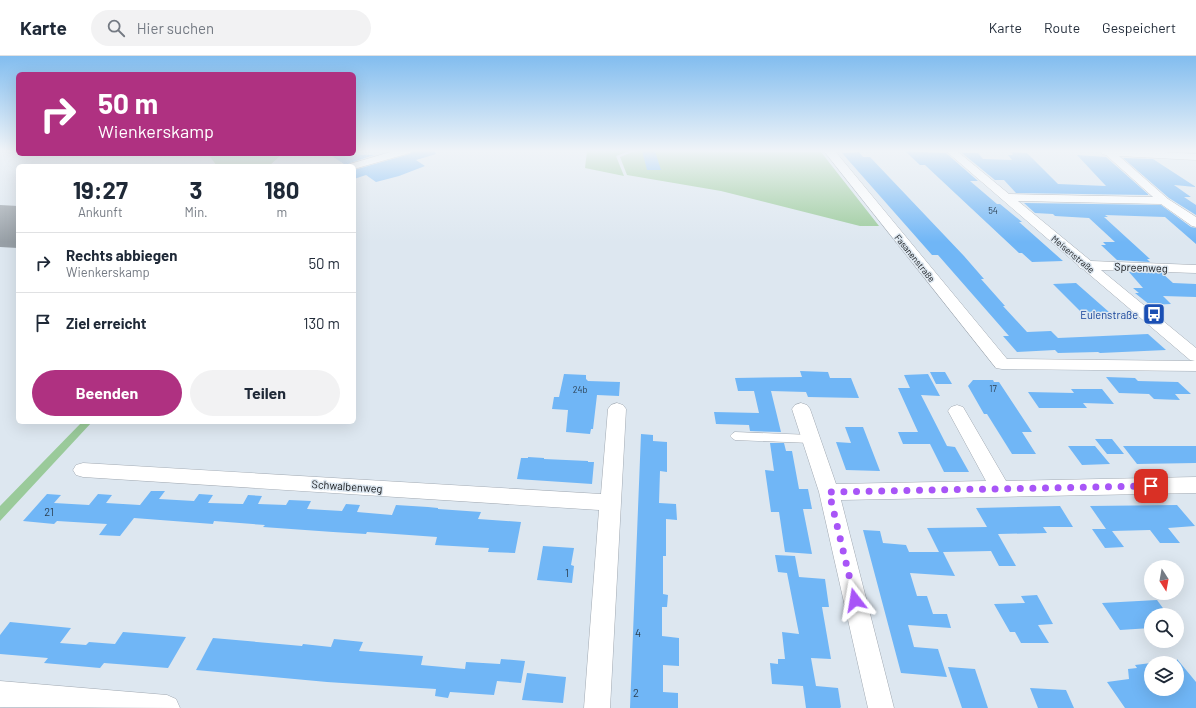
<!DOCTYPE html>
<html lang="de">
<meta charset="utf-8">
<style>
body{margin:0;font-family:Barlow,sans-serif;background:#f2f2f3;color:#1f2937;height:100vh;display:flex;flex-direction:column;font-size:15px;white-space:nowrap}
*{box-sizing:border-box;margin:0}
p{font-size:13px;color:#747a83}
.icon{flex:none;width:22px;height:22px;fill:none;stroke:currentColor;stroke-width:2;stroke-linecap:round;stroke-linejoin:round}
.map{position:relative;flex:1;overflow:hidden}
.sheet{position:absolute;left:16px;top:108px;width:340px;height:260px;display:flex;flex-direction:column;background:#fff;border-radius:6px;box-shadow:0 4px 16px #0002}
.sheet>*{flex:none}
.hud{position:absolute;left:16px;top:16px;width:340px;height:84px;border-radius:6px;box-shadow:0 4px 16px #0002;background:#af3181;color:#fff;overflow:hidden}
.needle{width:26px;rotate:169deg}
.tools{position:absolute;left:1144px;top:504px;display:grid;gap:8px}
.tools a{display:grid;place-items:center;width:40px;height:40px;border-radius:50%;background:#fff;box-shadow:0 4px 16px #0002;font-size:20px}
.pin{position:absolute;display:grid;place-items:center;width:34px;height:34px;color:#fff;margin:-17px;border-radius:8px;box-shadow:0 2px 6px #0006}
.me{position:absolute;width:44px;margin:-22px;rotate:346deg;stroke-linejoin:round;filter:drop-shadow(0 0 3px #0008)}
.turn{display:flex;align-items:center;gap:14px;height:84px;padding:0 16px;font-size:18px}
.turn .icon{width:52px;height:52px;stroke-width:2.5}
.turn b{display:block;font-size:28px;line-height:34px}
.eta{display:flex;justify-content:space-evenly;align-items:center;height:68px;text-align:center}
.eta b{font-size:24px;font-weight:700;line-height:28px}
.action{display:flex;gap:8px;margin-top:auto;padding:8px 16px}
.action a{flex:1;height:46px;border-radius:24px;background:#af3181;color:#fff;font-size:16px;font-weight:700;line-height:46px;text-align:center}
.action a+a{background:#f2f2f3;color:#1f2937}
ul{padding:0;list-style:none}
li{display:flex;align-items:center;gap:12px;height:60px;padding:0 16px;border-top:1px solid #e0e1e3}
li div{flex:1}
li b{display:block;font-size:15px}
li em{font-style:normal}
header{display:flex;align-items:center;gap:24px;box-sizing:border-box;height:56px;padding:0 20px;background:#fff;border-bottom:1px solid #e0e1e3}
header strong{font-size:19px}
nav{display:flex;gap:22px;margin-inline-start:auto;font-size:14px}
.search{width:280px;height:36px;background:#f2f2f3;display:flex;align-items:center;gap:10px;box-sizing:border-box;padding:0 14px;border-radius:22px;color:#747a83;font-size:15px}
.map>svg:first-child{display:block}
.green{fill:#9aca9a}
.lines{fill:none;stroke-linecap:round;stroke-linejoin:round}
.runway{fill:#98a0a7;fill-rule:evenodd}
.building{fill:#70b6f6}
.lane-casing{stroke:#a1a9b2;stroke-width:1}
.street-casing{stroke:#a1a9b2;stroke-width:1}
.lane{fill:#fff;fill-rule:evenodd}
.street{fill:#fff;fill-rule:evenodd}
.route{stroke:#a855f7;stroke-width:7;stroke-dasharray:0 12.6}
.labels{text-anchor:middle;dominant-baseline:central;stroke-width:3;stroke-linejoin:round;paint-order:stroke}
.number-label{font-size:9px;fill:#2b3f51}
.far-street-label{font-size:9px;fill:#14171a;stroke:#dde7f0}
.street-label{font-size:11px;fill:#14171a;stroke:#dde7f0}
.transit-label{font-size:11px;fill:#164399;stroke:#dde7f0;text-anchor:end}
.near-number-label{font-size:11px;fill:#2b3f51}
</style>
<header>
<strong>Karte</strong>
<div class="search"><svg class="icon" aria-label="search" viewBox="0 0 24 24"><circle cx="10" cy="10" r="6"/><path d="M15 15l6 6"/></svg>Hier suchen</div>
<nav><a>Karte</a><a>Route</a><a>Gespeichert</a></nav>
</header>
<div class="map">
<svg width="1196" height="652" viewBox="0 0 1196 652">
<rect width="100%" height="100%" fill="#dde7f0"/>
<path class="green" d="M587,95H629L616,100L624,120L585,112Z
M635,95L821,96L879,170H860L721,135L627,119L620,101Z
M208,98H282L269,110H217Z
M82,366H92L0,465V450Z"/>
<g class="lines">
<path class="runway" d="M0,149L18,150V192L0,191Z"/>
</g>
<path class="building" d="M412,95H435L436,98L416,104L425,110L399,120L376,126L366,119L354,123V114L410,98Z
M642,95H655L661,114H647Z
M905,95L946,97L978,125H970L997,148H1000L1022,166H1019L1063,205L1032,206L1022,197H1019L925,109H920Z
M859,96L863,101H870L964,200L984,223H981L1005,250H1003L1027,276L1051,275L1058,282L1148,278L1166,294L1100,297L1098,296L1058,297L1055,294L1017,296L1003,280H1009L938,199H932L842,97Z
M1011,96L1027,97L1058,128L1106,130L1077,99L1106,101L1149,139L1016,137L1004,124H995L962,97H978L983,103L1012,104L1008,99H1013Z
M329,98H334L374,99L350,107L347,110Z
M1123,102L1153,103L1196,131L1174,129L1191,141H1184L1196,149V159L1169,142Z
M1024,147L1161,149L1191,171L1196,172V188L1165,161L1105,159L1108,161H1104L1150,203H1147L1150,206L1117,204L1101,189H1106L1103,186H1115L1089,162L1055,160L1053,158L1035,157Z
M1129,216L1162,217L1173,227L1196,228V241L1163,240L1171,248L1150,249L1135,237H1139L1133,232H1143Z
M1076,227L1109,256L1082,257L1053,228Z
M800,315L828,316L830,322H851L859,342L808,341L806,336L771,335L781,376L750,375L749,369L716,368L714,356L759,357L754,335H738L735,322L802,321Z
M930,316H945L952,328H936Z
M564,318L586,319V323L588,325L620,326L619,340L597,339L593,373H591L590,378L566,376L568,354L552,353L554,341H559Z
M928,318L940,340L921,339L947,390L955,391L969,416H944L930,388H903L898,376H918L898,332H910L904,319Z
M1106,321L1135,322L1138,325L1178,326L1191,338H1175L1180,344L1154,343L1149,338L1119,337Z
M973,324H993L994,326H999L1032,376H1022L1036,398H1012L987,358H984L968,330Z
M1071,333H1102L1114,348L1083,347L1087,352H1039L1028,336L1074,337Z
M845,371H863L880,415L846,414L836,386L851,387Z
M641,378L653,379V385L667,386V416L660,415L659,447L676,448L677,464L666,463V500H663V538L668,539L667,551H662V580L679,582V610L663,609V636L678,637V652H630Z
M1095,383H1112L1124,398H1107Z
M770,387H784L786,395H792L799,433H808L812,453H803L812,498L785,496L779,456H771L765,414L774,415Z
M1068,390H1095L1110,408L1082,409Z
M1123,390H1196V407L1137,408Z
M528,401L544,402V403L588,405V406H594L592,428L517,423L521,402H528Z
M151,435H165L159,443L194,445L199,438L213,439L208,447L243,448L248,439L262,440L258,448L286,449L289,444L311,445L307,453L342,455L346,448L360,449L357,456L392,459L396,449L428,451L438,452V453L481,456L478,463L521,466L515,497L488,496L489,492L435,489L437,481L367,476L366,478L333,476L263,471L265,469L214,465L213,468L134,462L120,480L99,479L107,468L57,465L54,468L23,465L47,438L61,439L54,447L89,449L98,438L112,439L106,447L140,449Z
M1177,449L1195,470L1168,472L1180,487H1160L1150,474L1112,475L1124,491L1105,492L1092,473H1106L1090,450Z
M1060,450L1073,471H1043L1047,477L998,478L1016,510H999L991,495L943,496L955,520L910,517L917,540H927L933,558H947L951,572L908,569L914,591L938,593L947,621L901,617L863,474L880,475L883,487L906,489L909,496H939L927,472L987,471L976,452Z
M543,490L574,492L571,509L574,510L572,527L537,524Z
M775,499L795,500L799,521L825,523L829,551H822L831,603L811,602L816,630L838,632L841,651L840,652H806L803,630L772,628L770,607L778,608V603H785L782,576L799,578L787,517L778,516Z
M1037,539L1053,568L1038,569L1049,587H1021L1015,576H1010L994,548L1025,547L1021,540Z
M1157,544L1168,559H1151V572L1120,574L1102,547Z
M10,566L71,572L60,587L86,589L89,586L115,588L123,576L186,581L168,612L104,607L100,612L44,607L48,602L0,598V579Z
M213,582L302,590L303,588L331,591L334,583L363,586L359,595L423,600L421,609L465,613L466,606L500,608L501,603L525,605L521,627L497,625L494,639L450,636L448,642L435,640L436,633L327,626L196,614Z
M1177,603L1196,626V652H1125L1107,626L1129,623L1128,613L1137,612L1135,609L1151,607V633H1177Z
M948,611L975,613L988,652H962Z
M527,617L566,621L563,647L522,644Z
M1030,632L1066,634L1074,652H1038Z"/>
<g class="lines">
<g class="lane-casing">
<path id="lane" d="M735,376L811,379L814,380L816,383L814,386L811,387L735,384L732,382L730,380L732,378Z"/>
</g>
<g class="street-casing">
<path id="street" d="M394,95H411L410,97L354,113V110H349L350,108Z
M824,95H835L1007,303L1195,305L1190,304L1083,213L1080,212L1078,209L946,95H957L1009,138L1153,141L1106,99L1102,98L1101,95H1147L1196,98V104L1119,100L1168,143L1196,161V171L1192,170L1161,148L1018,145L1091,205L1196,209V217L1101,214L1196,292V315L1002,313L996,312Z
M617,347L623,349L626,353L610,652H584L599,454L83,421L76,419L73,414L76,409L83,407L601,438L608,353L611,349Z
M801,347L807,349L810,353L836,428L986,425L948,355L951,351L957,349L963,351L1006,425L1196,421V437L841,444L894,652H868L819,436L792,353L795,349Z
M0,625L167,639L176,643L180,652L0,651Z"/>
</g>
<use href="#lane" class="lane"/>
<use href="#street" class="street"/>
</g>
<linearGradient id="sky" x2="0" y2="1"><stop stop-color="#82bdef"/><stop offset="0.51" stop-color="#f0f4f8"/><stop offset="1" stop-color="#f0f4f8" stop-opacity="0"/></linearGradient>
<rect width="1196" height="186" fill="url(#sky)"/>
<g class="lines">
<path class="route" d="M855,544L829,436L1151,430"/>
</g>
<defs>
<g id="bus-square" transform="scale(1.15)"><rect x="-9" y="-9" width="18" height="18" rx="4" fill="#1a4fb4" stroke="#dde7f0"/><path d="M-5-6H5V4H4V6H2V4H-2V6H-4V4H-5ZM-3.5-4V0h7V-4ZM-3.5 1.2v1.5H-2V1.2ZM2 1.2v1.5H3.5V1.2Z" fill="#fff"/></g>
</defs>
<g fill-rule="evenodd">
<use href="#bus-square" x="1154" y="258"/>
</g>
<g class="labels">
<g class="number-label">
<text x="993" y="154">54</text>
<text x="993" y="332">17</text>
<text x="580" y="333">24b</text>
</g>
<g class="far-street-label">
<text transform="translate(1073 198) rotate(40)">Meisenstraße</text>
<text transform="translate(915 202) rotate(51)">Fasanenstraße</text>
</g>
<g class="street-label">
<text transform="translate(1141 211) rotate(2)">Spreenweg</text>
<text transform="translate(347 430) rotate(4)">Schwalbenweg</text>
</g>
<g class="transit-label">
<text x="1138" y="258">Eulenstraße</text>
</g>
<g class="near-number-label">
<text x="49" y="455">21</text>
<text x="567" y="516">1</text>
<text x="638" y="576">4</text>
<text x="636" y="636">2</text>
</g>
</g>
</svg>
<div class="tools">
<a><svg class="needle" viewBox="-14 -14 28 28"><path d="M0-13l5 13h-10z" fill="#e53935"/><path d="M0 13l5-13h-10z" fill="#747a83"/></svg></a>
<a><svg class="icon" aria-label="search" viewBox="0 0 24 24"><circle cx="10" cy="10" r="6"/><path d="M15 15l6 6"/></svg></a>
<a><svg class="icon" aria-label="layers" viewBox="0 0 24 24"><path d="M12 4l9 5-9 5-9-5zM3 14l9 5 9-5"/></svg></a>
</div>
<div class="pin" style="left:1151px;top:430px;background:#d93025"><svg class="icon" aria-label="arrive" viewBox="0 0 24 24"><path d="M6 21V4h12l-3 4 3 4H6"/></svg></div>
<svg class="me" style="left:855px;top:544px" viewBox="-20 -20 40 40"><path d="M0-17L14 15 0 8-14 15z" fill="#a855f7" stroke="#fff" stroke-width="4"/></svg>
<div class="hud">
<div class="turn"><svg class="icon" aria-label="right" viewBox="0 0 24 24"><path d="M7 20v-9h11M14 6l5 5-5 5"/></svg><div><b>50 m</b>Wienkerskamp</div></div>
</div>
<section class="sheet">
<div class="eta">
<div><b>19:27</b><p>Ankunft</p></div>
<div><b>3</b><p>Min.</p></div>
<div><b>180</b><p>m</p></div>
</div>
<ul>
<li><svg class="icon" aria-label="right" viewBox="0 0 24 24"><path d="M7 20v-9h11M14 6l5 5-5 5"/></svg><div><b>Rechts abbiegen</b><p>Wienkerskamp</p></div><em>50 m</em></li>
<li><svg class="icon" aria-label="arrive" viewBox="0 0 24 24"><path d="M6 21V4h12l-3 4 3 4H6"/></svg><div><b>Ziel erreicht</b></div><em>130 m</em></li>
</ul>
<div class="action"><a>Beenden</a><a>Teilen</a></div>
</section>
</div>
